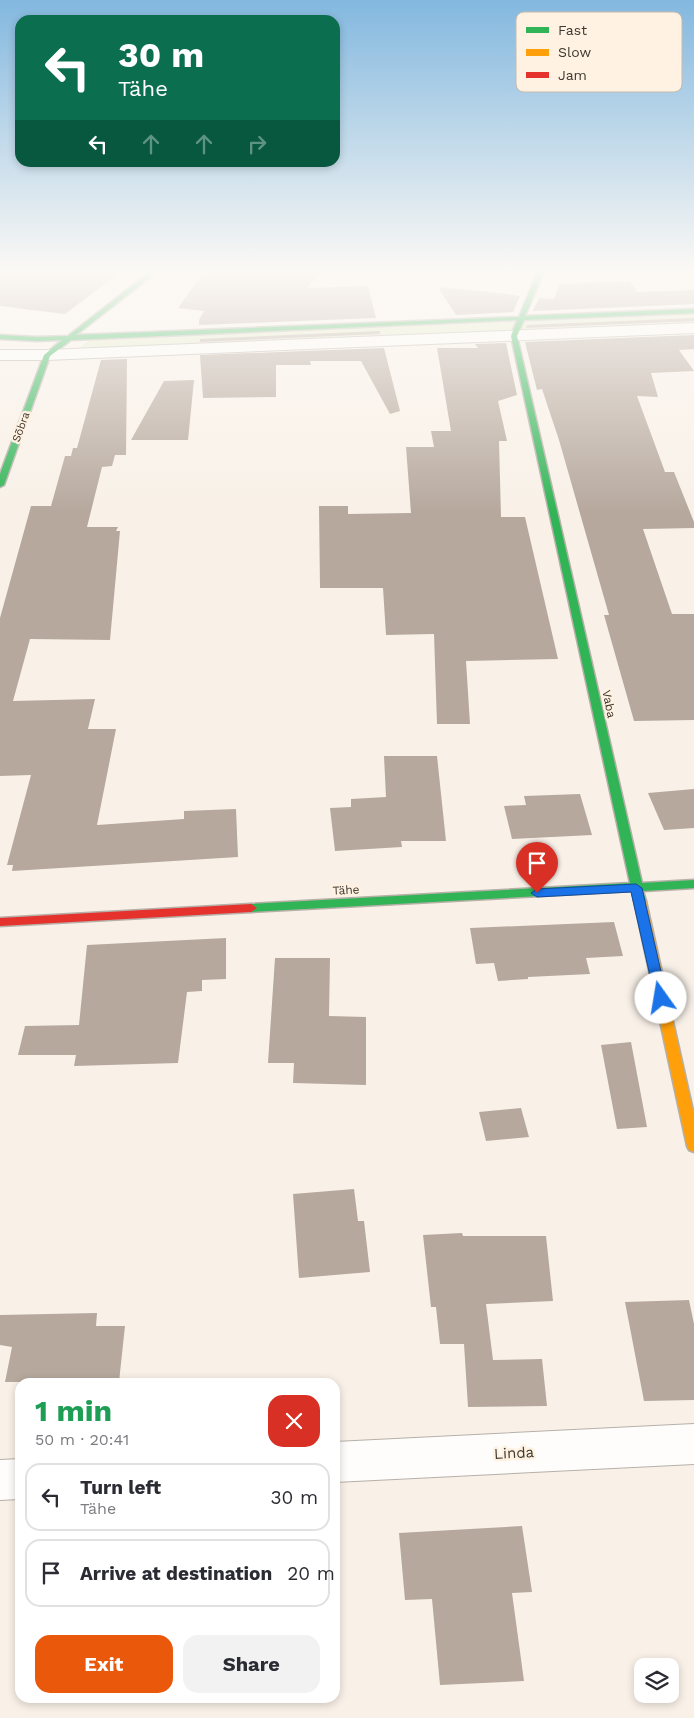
<!DOCTYPE html>
<meta charset="utf-8">
<style>
body{margin:0;font-family:"Work Sans",sans-serif;background:#f2f2f3;color:#2b2b33;height:100vh;display:flex;flex-direction:column;font-size:19px;white-space:nowrap}
*{box-sizing:border-box;margin:0}
p{font-size:16px;color:#7c7c81}
.icon{flex:none;width:28px;height:28px;fill:none;stroke:currentColor;stroke-width:2;stroke-linecap:round;stroke-linejoin:round}
.map{position:relative;flex:1;overflow:hidden}
.details{position:absolute;left:15px;top:1378px;width:325px;height:325px;display:flex;flex-direction:column;background:#fff;border-radius:15px;box-shadow:0 2px 8px #0003}
.details>*{flex:none}
.top-card{position:absolute;left:15px;top:15px;width:325px;height:152px;border-radius:15px;box-shadow:0 2px 8px #0003;background:#0b6e4f;color:#fff;overflow:hidden}
.fabs{position:absolute;left:634px;top:1658px;display:grid;gap:10px}
.fabs a{display:grid;place-items:center;width:45px;height:45px;border-radius:10px;background:#fff;box-shadow:0 2px 8px #0003;font-size:25px}
.pin{position:absolute;display:grid;place-items:center;width:42px;height:42px;color:#fff;margin:-51px -21px;border-radius:50% 50% 50% 0;rotate:-45deg;box-shadow:0 0 5px #0007}
.pin .icon{rotate:45deg}
.me{position:absolute;width:55px;margin:-28px;rotate:347deg;stroke-linejoin:round;filter:drop-shadow(0 0 4px #0008)}
.turn{display:flex;align-items:center;gap:18px;height:105px;padding:0 20px;font-size:22px}
.turn .icon{width:65px;height:65px;stroke-width:2.5}
.turn b{display:block;font-size:35px;line-height:42px}
.lanes{display:flex;align-items:center;height:48px;padding:0 20px;background:#0003;justify-content:center;gap:25px;direction:ltr}
.lanes .off{opacity:.35}
.round{display:grid;place-items:center;flex:none;width:52px;height:52px;border-radius:15px;background:#f2f2f3}
.summary{display:flex;align-items:center;justify-content:space-between;height:85px;padding:0 20px}
h1{font-size:30px;font-weight:700;line-height:38px;color:#1e9e55}
.action{display:flex;gap:10px;margin-top:auto;padding:10px 20px}
.action a{flex:1;height:58px;border-radius:15px;background:#ea580c;color:#fff;font-size:20px;font-weight:700;line-height:58px;text-align:center}
.action a+a{background:#f2f2f3;color:#2b2b33}
ul{padding:0;list-style:none}
li{display:flex;align-items:center;gap:15px;height:68px;margin:0 10px 8px;padding:0 10px;border:2px solid #e1e1e2;border-radius:15px}
li div{flex:1}
li b{display:block;font-size:19px}
li em{font-style:normal}
.map>svg:first-child{display:block}
.green{fill:#e4eac9}
.building{fill:#b6a89d}
.lines{fill:none;stroke-linecap:round;stroke-linejoin:round}
.street-casing{stroke:#b6b0a9;stroke-width:2}
.fast-casing{stroke:#b6b0a9;stroke-width:3}
.slow-casing{stroke:#b6b0a9;stroke-width:3}
.jam-casing{stroke:#b6b0a9;stroke-width:3}
.street{fill:#fefdfc;fill-rule:evenodd}
.fast{fill:#30b455;fill-rule:evenodd}
.slow{fill:#ff9f0a;fill-rule:evenodd}
.jam{fill:#e5322d;fill-rule:evenodd}
.route{fill:#1a73e8;stroke:#114b97}
.labels{text-anchor:middle;dominant-baseline:central;stroke-width:5;stroke-linejoin:round;paint-order:stroke}
.far-street-label{font-size:11px;fill:#3e3830;stroke:#fff2e2}
.street-label{font-size:12px;fill:#3e3830;stroke:#fff2e2}
.near-street-label{font-size:15px;fill:#3e3830;stroke:#fff2e2}
.key{fill:#fff2e2;stroke:#c5baad;stroke-width:1}
.key-label{font-size:14px;fill:#3e3830}
</style>
<div class="map">
<svg width="694" height="1718" viewBox="0 0 694 1718">
<rect width="100%" height="100%" fill="#f9f1e8"/>
<path class="green" d="M694,311V328L76,354C81,343 91,340 102,337Z"/>
<path class="building" d="M0,271H122L65,314L0,306Z
M204,271H322L307,288L368,286L376,318L199,325V320L204,311L178,308Z
M630,281L637,292L694,290V304L533,311L539,298L554,299L560,284Z
M438,287L499,293L520,296L513,312L456,315Z
M694,318V321L526,328L527,325Z
M380,331V334L200,342V339Z
M694,335V349L679,350L694,371L651,373L658,397L637,396L665,472H674L694,522V528L643,529L672,614H694V720L634,721L604,615H609L559,440L542,389L537,390L525,342Z
M506,343L517,395L498,401L507,441H499L501,517H525L558,659L466,661L470,724H437L434,634L386,635L383,588H320L319,506H348V514L411,513L406,447H434L431,431H451L437,348H478L475,344Z
M384,348L400,411L390,414L361,361H310L311,365H276V397L203,398L200,355Z
M127,359L126,455H115L112,466L102,467L87,527H118L116,531H120L110,640L30,639L13,701L95,699L88,729H116L97,825L184,819V811L236,809L238,857L12,871L13,865H7L31,775L0,776V618L31,506H51L65,456H71L73,448H77L101,360Z
M194,380L188,440H131L164,381Z
M384,756H437L446,841H401L402,847L335,851L330,808L351,807V799L386,797Z
M694,789V828L664,830L648,793Z
M580,794L592,835L512,839L504,806L526,805L524,796Z
M614,922L623,956L586,958L590,974L528,977V979L498,981L494,963L476,964L470,928Z
M226,938V979L202,980V991L187,992L178,1063L74,1066L76,1055H18L25,1026L79,1025L87,945Z
M275,958H330L329,1016L366,1017V1085L293,1083L294,1063H268Z
M631,1042L647,1127L617,1129L601,1045Z
M521,1108L529,1137L486,1141L479,1112Z
M354,1189L358,1221H364L370,1272L299,1278L293,1194Z
M462,1233L463,1236H546L553,1301L486,1304L493,1360L542,1359L547,1406L468,1407L464,1344H440L436,1307H431L423,1235Z
M689,1300L694,1324V1400L644,1401L625,1302Z
M97,1313L96,1326H125L119,1382H5L12,1347L0,1345V1315Z
M522,1526L532,1592L512,1593L524,1681L440,1685L432,1599L405,1600L399,1533Z"/>
<g class="lines">
<g class="street-casing">
<path id="street" d="M694,323V333L47,360H0V350H47Z
M694,1424V1464L335,1482V1442Z
M20,1459V1499L0,1500V1460Z"/>
</g>
<g class="fast-casing">
<path id="fast" d="M151,271H158L76,335L519,317L538,271H544L525,316L694,309V313L524,320L517,336L642,883L694,880V888L643,891L646,901L640,905L634,901L632,891L251,912L247,911L245,908L251,904L630,883L511,336L517,320L71,340L50,356L4,485L0,487V474L44,355L62,340L37,341L0,339V335L37,337L68,336Z"/>
</g>
<g class="slow-casing">
<path id="slow" d="M640,897L646,901L694,1115V1152L689,1150L687,1146L634,901Z"/>
</g>
<g class="jam-casing">
<path id="jam" d="M251,904L257,908L251,912L0,926V918Z"/>
</g>
<use href="#street" class="street"/>
<use href="#fast" class="fast"/>
<use href="#slow" class="slow"/>
<use href="#jam" class="jam"/>
</g>
<linearGradient id="sky" x2="0" y2="1"><stop stop-color="#83b8df"/><stop offset="0.53" stop-color="#fcf9f5"/><stop offset="1" stop-color="#fcf9f5" stop-opacity="0"/></linearGradient>
<rect width="694" height="512" fill="url(#sky)"/>
<path class="route" d="M636,884L642,888L667,998L665,1002H657L655,998L631,892L537,897L531,893L537,889Z"/>
<g class="labels">
<g class="far-street-label">
<text transform="translate(21 427) rotate(-70)">Sõbra</text>
</g>
<g class="street-label">
<text transform="translate(609 704) rotate(78)">Vaba</text>
<text transform="translate(346 890) rotate(-3)">Tähe</text>
</g>
<g class="near-street-label">
<text transform="translate(514 1453) rotate(-3)">Linda</text>
</g>
</g>
<rect x="516" y="12" width="166" height="80" rx="8" class="key"/>
<rect x="526" y="27" width="23" height="6" fill="#30b455"/>
<rect x="526" y="49" width="23" height="7" fill="#ff9f0a"/>
<rect x="526" y="72" width="23" height="6" fill="#e5322d"/>
<g class="key-label">
<text x="558" y="35">Fast</text>
<text x="558" y="57">Slow</text>
<text x="558" y="80">Jam</text>
</g>
</svg>
<div class="fabs">
<a><svg class="icon" aria-label="layers" viewBox="0 0 24 24"><path d="M12 4l9 5-9 5-9-5zM3 14l9 5 9-5"/></svg></a>
</div>
<div class="pin" style="left:537px;top:893px;background:#d93025"><svg class="icon" aria-label="arrive" viewBox="0 0 24 24"><path d="M6 21V4h12l-3 4 3 4H6"/></svg></div>
<svg class="me" style="left:661px;top:998px" viewBox="-20 -20 40 40"><circle r="19" fill="#fff"/><path d="M0-13L10 11 0 6-10 11z" fill="#1a73e8"/></svg>
<div class="top-card">
<div class="turn"><svg class="icon" aria-label="left" viewBox="0 0 24 24"><path d="M17 20v-9H6M10 6l-5 5 5 5"/></svg><div><b>30 m</b>Tähe</div></div>
<div class="lanes"><svg class="icon" aria-label="left" viewBox="0 0 24 24"><path d="M17 20v-9H6M10 6l-5 5 5 5"/></svg><svg class="icon off" aria-label="ahead" viewBox="0 0 24 24"><path d="M12 20V5M6 11l6-6 6 6"/></svg><svg class="icon off" aria-label="ahead" viewBox="0 0 24 24"><path d="M12 20V5M6 11l6-6 6 6"/></svg><svg class="icon off" aria-label="right" viewBox="0 0 24 24"><path d="M7 20v-9h11M14 6l5 5-5 5"/></svg></div>
</div>
<section class="details">
<div class="summary"><div><h1>1 min</h1><p>50 m · 20:41</p></div><a class="round" style="background:#d93025;color:#fff"><svg class="icon" aria-label="close" viewBox="0 0 24 24"><path d="M6 6l12 12M18 6L6 18"/></svg></a></div>
<ul>
<li><svg class="icon" aria-label="left" viewBox="0 0 24 24"><path d="M17 20v-9H6M10 6l-5 5 5 5"/></svg><div><b>Turn left</b><p>Tähe</p></div><em>30 m</em></li>
<li><svg class="icon" aria-label="arrive" viewBox="0 0 24 24"><path d="M6 21V4h12l-3 4 3 4H6"/></svg><div><b>Arrive at destination</b></div><em>20 m</em></li>
</ul>
<div class="action"><a>Exit</a><a>Share</a></div>
</section>
</div>
